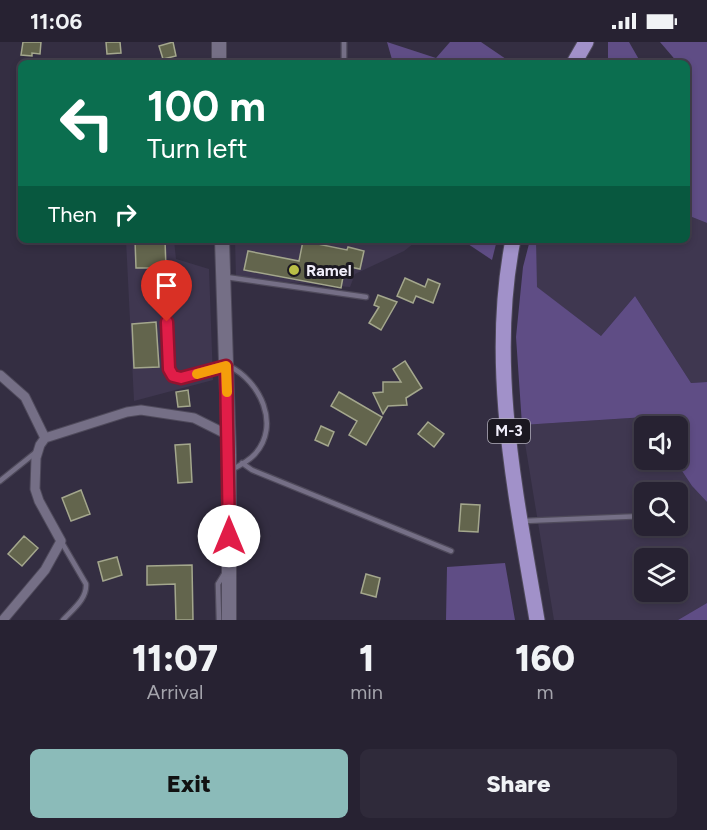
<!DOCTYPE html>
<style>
body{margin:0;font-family:Figtree,sans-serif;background:#2f2a3a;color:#f1f3f6;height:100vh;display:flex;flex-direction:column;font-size:22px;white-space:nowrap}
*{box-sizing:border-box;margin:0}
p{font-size:20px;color:#a4a4ac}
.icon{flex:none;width:33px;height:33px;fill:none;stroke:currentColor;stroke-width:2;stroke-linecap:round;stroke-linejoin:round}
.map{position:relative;height:578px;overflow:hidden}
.details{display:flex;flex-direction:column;background:#272232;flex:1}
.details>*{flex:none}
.banner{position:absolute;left:18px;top:18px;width:672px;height:183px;border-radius:9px;box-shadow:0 3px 9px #0003,0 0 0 2px #433f4d;background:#0b6e4f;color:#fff;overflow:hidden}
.fabs{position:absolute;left:634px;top:374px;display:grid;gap:12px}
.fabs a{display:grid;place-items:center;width:54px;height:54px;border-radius:9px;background:#272232;box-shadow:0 3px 9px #0003,0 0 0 2px #433f4d;font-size:30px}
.pin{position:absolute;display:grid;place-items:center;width:51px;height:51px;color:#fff;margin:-62px -26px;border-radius:50% 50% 50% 0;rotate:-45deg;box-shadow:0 0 6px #0007}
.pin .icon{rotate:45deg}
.me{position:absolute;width:66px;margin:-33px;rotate:0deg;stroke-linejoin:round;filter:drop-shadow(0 0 4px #0008)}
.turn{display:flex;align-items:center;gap:21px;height:126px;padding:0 30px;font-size:27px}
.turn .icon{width:78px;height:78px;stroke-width:2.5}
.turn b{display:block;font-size:42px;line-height:51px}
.then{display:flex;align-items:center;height:57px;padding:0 30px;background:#0003;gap:12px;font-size:22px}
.eta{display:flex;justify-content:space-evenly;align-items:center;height:102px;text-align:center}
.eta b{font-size:36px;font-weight:800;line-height:42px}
.primary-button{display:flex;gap:12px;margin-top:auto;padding:12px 30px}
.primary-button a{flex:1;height:69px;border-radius:9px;background:#8bbbb9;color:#111;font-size:24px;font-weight:800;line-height:69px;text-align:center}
.primary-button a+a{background:#2f2a3a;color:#f1f3f6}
.status{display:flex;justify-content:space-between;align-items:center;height:42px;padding:0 30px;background:#272232;direction:ltr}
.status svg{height:16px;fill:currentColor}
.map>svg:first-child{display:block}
.built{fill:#3f3750;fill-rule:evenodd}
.green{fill:#5f4d85}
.building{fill:#63654d;stroke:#a4a78d;stroke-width:1.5}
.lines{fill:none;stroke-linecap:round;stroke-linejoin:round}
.lane-casing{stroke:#4f4a5b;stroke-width:7}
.street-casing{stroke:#4f4a5b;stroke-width:11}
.secondary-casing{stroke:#4f4a5b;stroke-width:16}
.primary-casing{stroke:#4f4a5b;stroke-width:17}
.lane{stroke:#756f86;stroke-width:4.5}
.street{stroke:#756f86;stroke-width:9}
.secondary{stroke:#756f86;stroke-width:14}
.primary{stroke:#a191c9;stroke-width:15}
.route-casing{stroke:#92132f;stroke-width:15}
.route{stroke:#e11d48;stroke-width:10}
.slow{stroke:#f59e0b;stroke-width:10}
.poi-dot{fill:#bac046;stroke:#1b1821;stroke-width:2}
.labels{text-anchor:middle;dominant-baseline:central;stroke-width:6;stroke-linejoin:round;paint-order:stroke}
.shield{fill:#1b1821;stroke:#b1aeba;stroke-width:1.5}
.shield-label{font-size:15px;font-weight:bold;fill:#f1eefb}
.poi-label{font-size:16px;font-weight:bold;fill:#f1eefb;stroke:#1b1821;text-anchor:start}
</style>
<div class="status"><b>11:06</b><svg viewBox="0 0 49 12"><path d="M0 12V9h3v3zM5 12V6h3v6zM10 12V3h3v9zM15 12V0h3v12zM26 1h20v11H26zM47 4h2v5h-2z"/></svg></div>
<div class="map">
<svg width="707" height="578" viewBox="0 0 707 578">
<rect width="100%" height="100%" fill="#342e42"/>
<path class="built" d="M687,173L707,181V340L691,341L635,254L601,294L536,245V198H687Z
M126,198H174L176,217L209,227L213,338L134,359Z
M235,198H418L404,209L355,232L350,245L236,236Z
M647,375L653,384H645V417H674L692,444L707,460V561L678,578H554L522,383ZM645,450H678V483H645ZM645,516H678V549H645Z"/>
<path class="green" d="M387,0L436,16L450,0H481L512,21H393Z
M608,0H629L641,21H608Z
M660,0H707V181L687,173V37L690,35L687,31V21H678Z
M462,198H497L492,218Z
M530,198H536L537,245L601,294L635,254L691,341L707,340V460L692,444L674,417H678V384H653L646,375L522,383L516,295L523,225Z
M505,521L515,578H446L447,525Z
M707,561V578H678Z"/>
<path class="building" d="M23,0H41L40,12L32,11V14L21,13Z
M106,0H120L121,11L107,12Z
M173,0L176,14L163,17L159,4Z
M135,198H165L166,226H136Z
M303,199L347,208L348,205L364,209L360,227L345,224L341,246L244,228L248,209L299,219Z
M405,236L425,245L428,237L440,242L433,261L416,254L413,261L397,254Z
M378,253L397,260L381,288L369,281L379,265L374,263Z
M156,280L159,325L134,326L132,282Z
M405,319L422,346L406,356L407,363L388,364L383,372L373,351L383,350V340H401L393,327Z
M188,348L190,364L178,365L176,350Z
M339,350L382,375L366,403L349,393L357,379L331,364Z
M428,380L444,392L434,405L418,392Z
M321,384L334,390L328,404L315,398Z
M190,402L192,440L178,441L175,403Z
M81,448L90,472L71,479L62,456Z
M461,462L480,463L478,490L459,489Z
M24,494L38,506L22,524L8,512Z
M117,515L122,533L103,539L98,520Z
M192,523L193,578H176L175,542L147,543V524Z
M366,532L380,536L376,555L361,551Z"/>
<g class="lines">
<g class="lane-casing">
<path id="lane" d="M344,0V21
M226,235L366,255
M166,257L169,326L173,334L181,336L229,324C260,339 281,383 255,412C249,419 239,424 231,428
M242,421L252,428L451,509
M0,439L35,411
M524,479L644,474
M61,499L86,542C87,557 73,567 63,578
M219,578L218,542L226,529"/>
</g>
<g class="street-casing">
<path id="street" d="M0,333L25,355L45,396
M3,578L45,528L61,499L39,459L35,447L36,416L40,403L45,396L127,370L141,368L194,376L228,393"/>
</g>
<g class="secondary-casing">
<path id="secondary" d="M219,0V21
M222,198L229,413V578"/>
</g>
<g class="primary-casing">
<path id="primary" d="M574,21L586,0
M513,198C488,324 516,453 537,578"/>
</g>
<use href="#lane" class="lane"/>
<use href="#street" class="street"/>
<use href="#secondary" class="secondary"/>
<use href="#primary" class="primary"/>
</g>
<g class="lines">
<g class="route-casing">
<path id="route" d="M167,280L169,327L173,334L181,336L226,324L229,494"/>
</g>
<use href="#route" class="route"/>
<path class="slow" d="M197,332L226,324L227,350"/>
</g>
<circle class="poi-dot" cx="294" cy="228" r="6"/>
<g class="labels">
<rect class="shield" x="488" y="377" width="42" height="24" rx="4.5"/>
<g class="shield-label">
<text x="509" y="389">M-3</text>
</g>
<g class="poi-label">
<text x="306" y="228">Ramel</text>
</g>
</g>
</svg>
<div class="fabs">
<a><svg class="icon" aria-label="sound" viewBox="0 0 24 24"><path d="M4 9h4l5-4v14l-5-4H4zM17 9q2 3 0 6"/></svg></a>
<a><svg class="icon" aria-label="search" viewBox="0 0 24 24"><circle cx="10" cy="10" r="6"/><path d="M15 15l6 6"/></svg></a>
<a><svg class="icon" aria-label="layers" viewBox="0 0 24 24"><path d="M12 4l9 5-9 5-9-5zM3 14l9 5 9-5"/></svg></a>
</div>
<div class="pin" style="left:167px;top:280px;background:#d93025"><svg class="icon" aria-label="arrive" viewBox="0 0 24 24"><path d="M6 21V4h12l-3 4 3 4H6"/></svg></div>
<svg class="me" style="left:229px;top:494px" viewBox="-20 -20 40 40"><circle r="19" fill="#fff"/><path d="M0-13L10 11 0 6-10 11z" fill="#e11d48"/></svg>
<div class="banner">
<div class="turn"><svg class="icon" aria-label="left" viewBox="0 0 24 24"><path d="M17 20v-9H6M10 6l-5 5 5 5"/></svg><div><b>100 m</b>Turn left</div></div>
<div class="then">Then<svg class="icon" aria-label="right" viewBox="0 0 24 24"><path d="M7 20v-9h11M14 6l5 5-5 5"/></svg></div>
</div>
</div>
<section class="details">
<div class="eta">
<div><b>11:07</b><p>Arrival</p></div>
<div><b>1</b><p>min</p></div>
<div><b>160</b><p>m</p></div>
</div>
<div class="primary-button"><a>Exit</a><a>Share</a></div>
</section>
